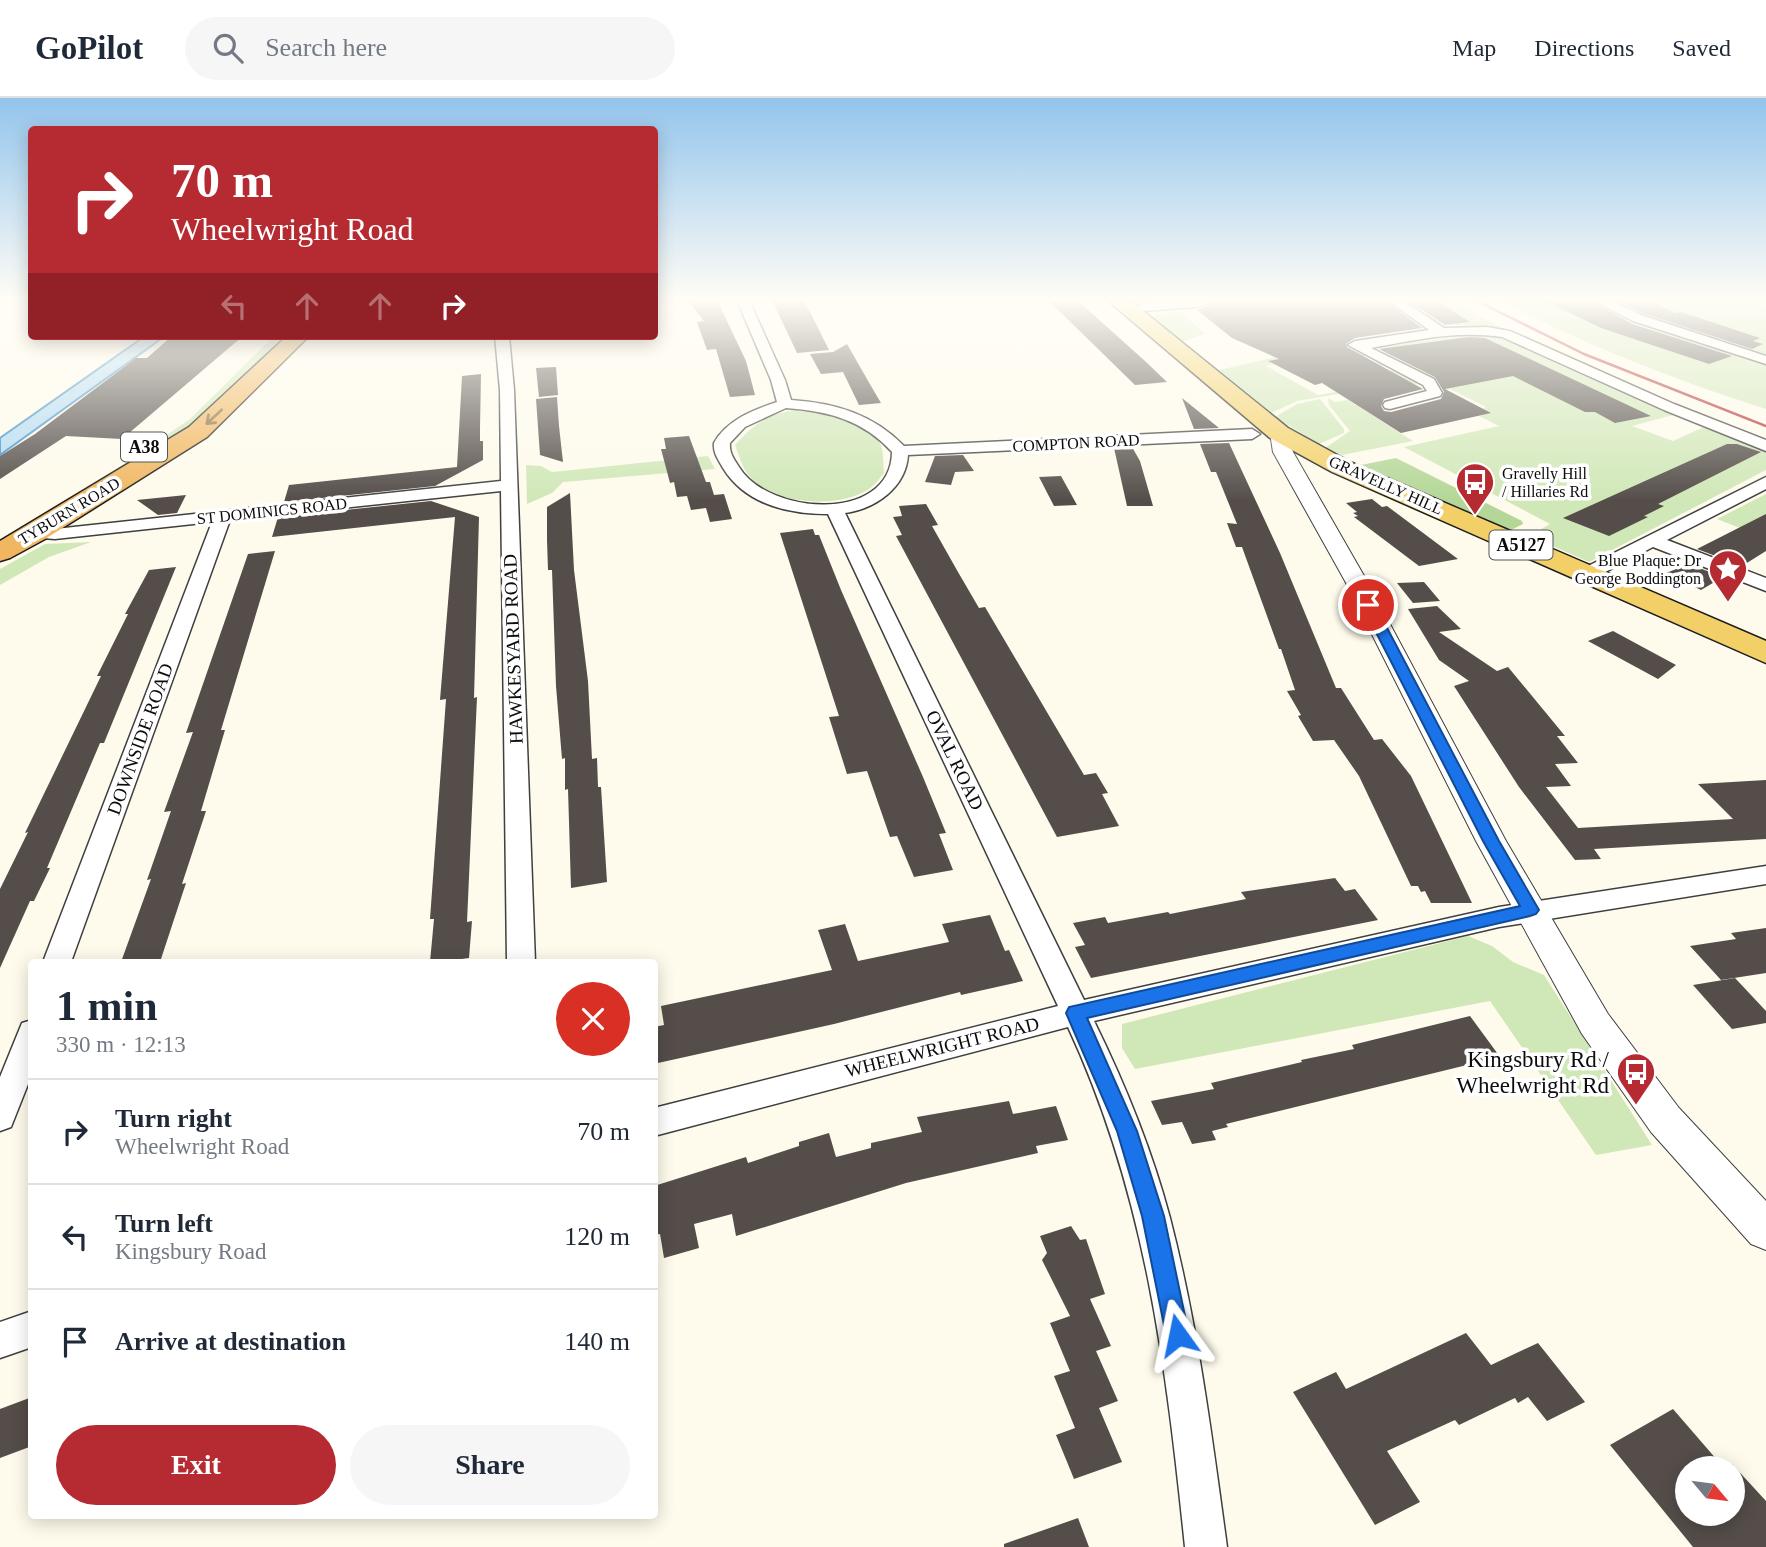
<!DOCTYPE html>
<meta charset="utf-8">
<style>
body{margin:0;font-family:Georgia,serif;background:#f6f6f7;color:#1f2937;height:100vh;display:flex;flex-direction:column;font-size:26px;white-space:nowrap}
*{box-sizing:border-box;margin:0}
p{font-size:23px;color:#747a83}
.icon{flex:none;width:38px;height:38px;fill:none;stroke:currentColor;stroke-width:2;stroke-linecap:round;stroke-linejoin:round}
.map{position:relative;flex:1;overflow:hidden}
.sheet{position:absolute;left:28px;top:861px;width:630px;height:560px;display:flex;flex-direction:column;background:#fff;border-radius:7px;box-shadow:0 4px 18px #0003}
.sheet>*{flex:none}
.top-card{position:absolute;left:28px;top:28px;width:630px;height:214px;border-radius:7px;box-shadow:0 4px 18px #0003;background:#b62a31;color:#fff;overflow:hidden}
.needle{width:46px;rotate:119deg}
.buttons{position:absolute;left:1675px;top:1358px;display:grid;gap:14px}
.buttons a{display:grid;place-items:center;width:70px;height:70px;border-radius:50%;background:#fff;box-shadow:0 4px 18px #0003;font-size:35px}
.pin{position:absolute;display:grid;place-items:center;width:60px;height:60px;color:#fff;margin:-30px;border:4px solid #fff;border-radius:50%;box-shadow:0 2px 7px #0007}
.me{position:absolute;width:77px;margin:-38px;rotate:348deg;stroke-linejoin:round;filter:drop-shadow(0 0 5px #0008)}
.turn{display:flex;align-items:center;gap:24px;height:147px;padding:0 28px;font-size:32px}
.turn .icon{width:91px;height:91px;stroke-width:2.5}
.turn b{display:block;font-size:49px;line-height:60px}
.lanes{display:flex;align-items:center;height:66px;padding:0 28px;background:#0003;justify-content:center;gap:35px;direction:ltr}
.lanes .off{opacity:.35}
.round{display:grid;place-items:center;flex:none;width:74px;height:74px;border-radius:37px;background:#f6f6f7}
.overview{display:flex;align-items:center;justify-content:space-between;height:119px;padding:0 28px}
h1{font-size:42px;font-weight:700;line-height:52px}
.primary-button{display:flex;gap:14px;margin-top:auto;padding:14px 28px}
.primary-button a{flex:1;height:80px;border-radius:42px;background:#b62a31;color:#fff;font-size:28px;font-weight:700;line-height:80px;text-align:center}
.primary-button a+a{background:#f6f6f7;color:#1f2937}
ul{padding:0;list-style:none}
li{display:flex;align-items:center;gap:21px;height:105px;padding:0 28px;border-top:2px solid #e0e1e3}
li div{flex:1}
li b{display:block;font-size:26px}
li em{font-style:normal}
header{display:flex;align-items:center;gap:42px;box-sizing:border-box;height:98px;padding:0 35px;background:#fff;border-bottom:2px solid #e0e1e3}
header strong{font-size:33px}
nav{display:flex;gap:38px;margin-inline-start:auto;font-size:24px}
.search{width:490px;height:63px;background:#f6f6f7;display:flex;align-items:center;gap:18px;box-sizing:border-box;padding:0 24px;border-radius:38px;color:#747a83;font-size:26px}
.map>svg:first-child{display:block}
.green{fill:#d0e7b7}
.forest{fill:#b4d797}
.water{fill:#b3dbf3;stroke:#3d90c7;stroke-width:2}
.building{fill:#544d49}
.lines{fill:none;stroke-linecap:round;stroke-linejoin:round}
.minor-casing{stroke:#3f3f3f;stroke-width:3}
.tertiary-casing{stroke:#3f3f3f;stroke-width:2}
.primary-casing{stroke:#1d1d1d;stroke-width:3}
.trunk-casing{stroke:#1d1d1d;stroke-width:3}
.minor{fill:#fff;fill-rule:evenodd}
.tertiary{fill:#fff;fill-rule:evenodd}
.primary{fill:#f3d067;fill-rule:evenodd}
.trunk{fill:#f0b660;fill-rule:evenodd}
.rail{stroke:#b62a31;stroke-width:2.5}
.oneway{stroke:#896a3a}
.route{fill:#1a73e8;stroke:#114b97;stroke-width:2}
.labels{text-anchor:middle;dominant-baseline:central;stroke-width:7;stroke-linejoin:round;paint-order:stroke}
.far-street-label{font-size:16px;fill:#0c0c0c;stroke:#fff}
.far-poi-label{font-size:16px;fill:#0c0c0c;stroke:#fff;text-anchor:start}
.shield{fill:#fff;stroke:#555;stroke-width:2}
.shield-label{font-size:18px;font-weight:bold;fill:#0c0c0c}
.street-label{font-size:19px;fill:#0c0c0c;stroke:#fff}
.near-poi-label{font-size:23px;fill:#0c0c0c;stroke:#fff;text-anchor:end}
</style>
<header>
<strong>GoPilot</strong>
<div class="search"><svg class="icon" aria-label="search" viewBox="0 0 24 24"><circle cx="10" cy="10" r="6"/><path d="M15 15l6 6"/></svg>Search here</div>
<nav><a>Map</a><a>Directions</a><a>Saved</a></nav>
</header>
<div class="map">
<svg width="1766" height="1449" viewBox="0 0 1766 1449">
<rect width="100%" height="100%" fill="#fefbec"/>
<path class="green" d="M1400,200H1446L1506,232L1438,225Z
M1495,200H1584L1622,219L1766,267V311C1672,281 1583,246 1495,200Z
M1608,200H1766V257L1654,221Z
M1181,215L1203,234L1204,236L1182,244L1150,217Z
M1479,236L1499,239L1673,317L1632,328L1673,343L1704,329L1766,352V372L1589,464L1530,438L1550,426L1404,349L1499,328L1479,318L1490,315L1483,311L1486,309L1450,291L1445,292L1441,284L1383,255L1382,251L1388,247Z
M274,238H290L200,323L54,413L46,414L132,361L190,321Z
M1335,246L1345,254L1354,252L1366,258L1356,260C1366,265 1374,262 1384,267L1375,269L1384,274L1394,272L1419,285L1375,295L1279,261L1269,263L1272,266L1266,268L1318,297L1352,291L1357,293L1297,303L1271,315L1219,272Z
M1328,300L1335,304L1348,302L1413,343L1342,357L1325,350L1350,333L1329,307Z
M1320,301L1344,331V335L1319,346L1275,319L1297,306Z
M795,312C820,316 862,321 879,343C884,350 883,366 884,375C880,380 875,387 869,391C840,410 783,407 756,385C744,376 740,361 735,347C752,327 768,316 795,312Z
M708,358L715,371L563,384L552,395L527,406L526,367L541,368L552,374Z
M1766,396V440L1717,421Z
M91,444L49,459L0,487V471L45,446Z
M1468,838L1492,848L1513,864L1544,877L1652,1047L1596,1057L1490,903L1135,971L1122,950V926Z"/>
<path class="forest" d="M1396,360L1522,423L1523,426L1511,432L1361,367Z"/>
<path class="water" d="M145,238H165L0,357V340Z"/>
<path class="building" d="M686,200H716L746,263L755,297L730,299L716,251L707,252L697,224L704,223Z
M771,200H803L829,252L797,255Z
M1229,200H1382L1422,230L1355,240L1346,246L1347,249L1423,291L1384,301L1381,308L1384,313L1391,314L1441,301L1444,294L1435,279L1379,251L1469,239L1485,240L1651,318L1615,325L1595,314H1585L1513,278L1445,291L1491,315L1401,335L1322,285L1315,287L1268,263L1279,261L1232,240L1197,212Z
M1404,200H1432L1470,224L1445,227Z
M1539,200H1587L1632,226L1732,258L1709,266L1601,230Z
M1611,200H1643L1675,215L1681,214L1760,240L1753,243L1763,246L1752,251L1642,215Z
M1077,202L1145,263L1167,284L1135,287L1050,204Z
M172,238H243L122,341L66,338L0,381V358L35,336L136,260H147Z
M847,246L871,288L881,305L859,307L843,274L821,276L810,256L833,254Z
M556,269L558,297L539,299L536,270Z
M481,276L480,330V343H483V362L435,388L284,404L289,387L457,369L462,278Z
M557,299L559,328L563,364L540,357L536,301Z
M1182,300L1219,330L1194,331Z
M689,338L706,384H710L714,397L724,396L732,421L710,424L706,410L691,412L687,398L677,399L674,384L670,385L661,351H666L664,340Z
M1229,345L1280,455L1336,590H1341L1374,642L1382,641L1411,678L1472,805H1431L1425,793L1421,794L1418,788H1411L1359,678L1334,642L1313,643L1298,618L1301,617L1287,593L1295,592L1281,551H1279L1242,449H1236L1227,425L1237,426L1216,374H1211L1200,346Z
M1727,346H1737L1761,354L1658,406L1664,408L1644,418L1648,419L1609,438L1563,420Z
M1132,349L1140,363L1153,408H1127L1114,350Z
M963,357L974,373L955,374L951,387L925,384L935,358Z
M1061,378L1077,407L1054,408L1039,379Z
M570,395L574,472L588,583L592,661L597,660L598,689H601L607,784L571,790L568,691L565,692V660L562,661L556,588L552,472H548L547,442V409Z
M186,397L177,415L158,417L137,402Z
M1372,401L1382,409L1387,408L1458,461L1419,468L1354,419L1358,418L1353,415L1357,414L1346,405Z
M431,403L479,419L474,600L477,599L467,824L472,823L469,860L440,864H430L434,821H430L446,601L440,602L455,419L272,439L278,419Z
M926,406L938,427L932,428L958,474L979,510L985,509L1084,677L1096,675L1108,695L1102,696L1119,728L1057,739L896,438L902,437L893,419L902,418L899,408Z
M1766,416V453L1742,468L1697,451Z
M813,431L815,437H819L841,492L923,679L946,735L939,736L953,772L914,779L897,738L890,739L867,673L847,676L829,619L839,618L780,435Z
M275,453L221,632H225L201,713H206L182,786L186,785L160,864H121L151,781L147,782L171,713L164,714L193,634L186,635L248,456Z
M1689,466L1723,479L1701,492L1666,475Z
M176,469L104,645H100L47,770H50L34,803H30L0,870V791L28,734L25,735L101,578H97L128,516H125L149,472Z
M1424,484L1440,503L1413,505L1397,485Z
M1437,508L1461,531L1439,534L1497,573L1508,569L1565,638H1557L1578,665L1555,666L1571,688L1546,689L1578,730L1733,721L1698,686L1766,682V741L1594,751L1601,761L1575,762L1519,689L1454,588L1469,583L1439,562L1408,511Z
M1613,533L1676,567L1658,581L1588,543Z
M1335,780L1345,793L1355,791L1378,822L1091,880L1075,849L1085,847L1073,825L1105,819L1108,825L1168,814L1170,816L1246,801L1241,794Z
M990,817L1005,853L1009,852L1023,883L961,897L960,894L834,926L658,965L654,929L664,927L661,908L832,872L818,832L845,826L858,863L949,844L942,826Z
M1766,830V875L1721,882L1690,848L1736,841L1731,835Z
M1735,880L1766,913V925L1732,931L1693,887Z
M1470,918L1503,963L1468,970L1467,967L1226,1026L1228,1029L1212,1033L1216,1042L1192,1046L1182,1024L1162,1027L1151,1003L1214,991L1211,985L1302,964L1301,962L1354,951L1352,947Z
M1009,1003L1013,1016L1056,1008L1068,1042L1036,1048L1038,1055L906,1085L736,1138L732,1116L694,1126L699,1150L664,1160L660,1136L654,1137V1088L746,1059L748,1065L799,1048V1044L829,1035L836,1059L871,1050V1045L922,1034L917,1019Z
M1071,1128L1080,1142L1086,1141L1105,1196L1090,1201L1111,1248L1096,1253L1118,1303L1099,1310L1122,1364L1074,1381L1056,1337L1075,1330L1054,1278L1070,1273L1050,1225L1070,1218L1042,1162L1047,1155L1040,1138Z
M1466,1235L1491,1267L1538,1245L1585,1304L1547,1323L1528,1299L1518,1305L1515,1300L1459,1327L1455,1322L1387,1353L1420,1404L1375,1427L1293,1294L1336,1274L1346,1291Z
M32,1299V1348L0,1360V1311Z
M1673,1311L1724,1370H1687V1416H1732V1366L1766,1403V1449H1693L1610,1347Z
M1078,1420L1089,1449H1004V1446Z"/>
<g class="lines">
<g class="minor-casing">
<path id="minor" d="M736,200H748L785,282L791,302C835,305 873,316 904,348L1252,331L1260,336L1252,341L908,357C906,390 875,411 845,415L1084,902L1499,809L1766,768V786L1499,829L1094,923C1125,986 1152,1052 1170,1120C1198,1228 1212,1339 1227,1449H1185C1166,1267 1146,1097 1068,929L654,1038V1010L1058,908L828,416C788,416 745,406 723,370C718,361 713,355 714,345C727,322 753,312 777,304L771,282ZM786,310C828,313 863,322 892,354C891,426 768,417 739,369C734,361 729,355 730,345L745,329Z
M1203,200H1226L1196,209L1143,213L1137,209L1143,205Z
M1385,200H1399L1444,230L1487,229L1510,233L1674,306L1766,342V353L1664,312L1502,239C1457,232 1415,242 1371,250L1434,281L1442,295L1440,298L1390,311L1385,310L1383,307L1385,304L1427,293L1423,287L1348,247L1355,243L1429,232Z
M1589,200H1605L1641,217L1766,258V266L1633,223Z
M495,238H509L514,292L535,864H507L501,393L230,422L71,864H43L212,424L55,441L29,439L26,435L29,431H55L501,383L500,292Z
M1766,379V391L1667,442L1766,480V493L1653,449L1594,480H1580L1578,476L1580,472Z
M32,922V976L11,1029L0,1033V979L22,925Z
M32,1213V1249L0,1260V1224Z"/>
</g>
<g class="tertiary-casing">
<path id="tertiary" d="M1279,329L1288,335L1293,354L1367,483L1506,743L1608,916L1679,1010L1766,1103V1152L1751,1146L1651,1034L1582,936L1476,743L1345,483L1273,354L1270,335Z"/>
</g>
<g class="primary-casing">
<path id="primary" d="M1105,200H1127L1288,330L1350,364L1766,543V565L1332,374L1270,340Z"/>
</g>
<g class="trunk-casing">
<path id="trunk" d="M287,238H309L207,339L45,441L10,460L0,463V443L189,329Z"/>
</g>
<use href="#minor" class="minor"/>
<use href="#tertiary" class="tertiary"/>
<use href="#primary" class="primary"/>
<use href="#trunk" class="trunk"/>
<path class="rail" d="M1471,200L1584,256L1766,328"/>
</g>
<defs><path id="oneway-shaft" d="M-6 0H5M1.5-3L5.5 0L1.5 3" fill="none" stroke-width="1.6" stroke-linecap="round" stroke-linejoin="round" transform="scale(1.75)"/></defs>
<use class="oneway" href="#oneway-shaft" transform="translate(214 319) rotate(137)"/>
<linearGradient id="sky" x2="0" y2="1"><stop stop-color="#93c4ec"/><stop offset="0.5" stop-color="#fffdf6"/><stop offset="1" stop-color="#fffdf6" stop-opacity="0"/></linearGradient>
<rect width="1766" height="403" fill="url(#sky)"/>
<path class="route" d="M1368,503L1375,507L1499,743L1539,812L1536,816L1530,818L1087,920L1137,1033L1164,1118L1189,1237L1186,1245L1178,1249L1169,1245L1166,1237L1142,1118L1117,1033L1066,915L1069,909L1520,808L1483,743L1362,507Z"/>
<defs>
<g id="bus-pin" transform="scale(2.0125)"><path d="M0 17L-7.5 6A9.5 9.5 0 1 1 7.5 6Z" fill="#b62a31" stroke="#fff"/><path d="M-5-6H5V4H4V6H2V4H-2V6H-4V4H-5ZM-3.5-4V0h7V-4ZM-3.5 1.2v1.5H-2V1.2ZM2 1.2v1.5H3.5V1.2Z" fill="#fff"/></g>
<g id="sight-pin" transform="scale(2.0125)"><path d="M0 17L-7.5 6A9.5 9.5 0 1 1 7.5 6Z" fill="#b62a31" stroke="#fff"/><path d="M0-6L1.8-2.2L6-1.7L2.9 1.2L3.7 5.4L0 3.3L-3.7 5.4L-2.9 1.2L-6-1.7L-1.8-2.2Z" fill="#fff"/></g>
</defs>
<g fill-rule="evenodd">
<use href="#bus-pin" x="1475" y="384"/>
<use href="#sight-pin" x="1728" y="471"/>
<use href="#bus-pin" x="1636" y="974"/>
</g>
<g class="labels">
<g class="far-street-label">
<text transform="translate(1076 345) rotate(-3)">COMPTON ROAD</text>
<text transform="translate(1386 387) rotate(24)">GRAVELLY HILL</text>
<text transform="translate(69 413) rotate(-31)">TYBURN ROAD</text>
<text transform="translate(272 413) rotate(-6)">ST DOMINICS ROAD</text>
</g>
<g class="far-poi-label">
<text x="1502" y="375">Gravelly Hill<tspan x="1502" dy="18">/ Hillaries Rd</tspan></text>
<text x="1701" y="462" text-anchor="end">Blue Plaque: Dr<tspan x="1701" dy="18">George Boddington</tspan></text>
</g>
<g class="shield">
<rect x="121" y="334.5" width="46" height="29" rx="5"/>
<rect x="1489.5" y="432.5" width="63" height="29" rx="5"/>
</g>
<g class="shield-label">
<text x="144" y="349">A38</text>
<text x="1521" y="447">A5127</text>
</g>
<g class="street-label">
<text transform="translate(513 551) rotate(-92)">HAWKESYARD ROAD</text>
<text transform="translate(140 641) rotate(-70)">DOWNSIDE ROAD</text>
<text transform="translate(955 662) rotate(64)">OVAL ROAD</text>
<text transform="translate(942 949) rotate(-14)">WHEELWRIGHT ROAD</text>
</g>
<g class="near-poi-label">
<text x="1609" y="961">Kingsbury Rd /<tspan x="1609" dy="26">Wheelwright Rd</tspan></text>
</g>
</g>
</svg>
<div class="buttons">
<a><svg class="needle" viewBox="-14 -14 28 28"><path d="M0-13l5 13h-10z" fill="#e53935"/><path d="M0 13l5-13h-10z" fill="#747a83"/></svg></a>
</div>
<div class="pin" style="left:1368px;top:507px;background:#d93025"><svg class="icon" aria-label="arrive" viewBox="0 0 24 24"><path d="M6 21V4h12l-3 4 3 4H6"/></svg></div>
<svg class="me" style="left:1178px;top:1237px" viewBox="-20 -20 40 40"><path d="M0-17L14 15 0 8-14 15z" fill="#1a73e8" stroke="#fff" stroke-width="4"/></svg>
<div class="top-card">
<div class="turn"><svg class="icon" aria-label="right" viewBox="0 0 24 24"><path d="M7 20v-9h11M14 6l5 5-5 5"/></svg><div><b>70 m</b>Wheelwright Road</div></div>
<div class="lanes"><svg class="icon off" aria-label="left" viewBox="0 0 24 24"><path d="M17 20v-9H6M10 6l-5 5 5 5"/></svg><svg class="icon off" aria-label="ahead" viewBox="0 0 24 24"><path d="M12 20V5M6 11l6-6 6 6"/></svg><svg class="icon off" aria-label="ahead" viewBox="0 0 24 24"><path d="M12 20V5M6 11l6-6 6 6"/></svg><svg class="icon" aria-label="right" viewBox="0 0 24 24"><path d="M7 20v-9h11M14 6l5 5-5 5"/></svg></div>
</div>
<section class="sheet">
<div class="overview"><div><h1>1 min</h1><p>330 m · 12:13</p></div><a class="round" style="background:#d93025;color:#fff"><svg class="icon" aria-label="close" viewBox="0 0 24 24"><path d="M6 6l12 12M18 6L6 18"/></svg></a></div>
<ul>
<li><svg class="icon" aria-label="right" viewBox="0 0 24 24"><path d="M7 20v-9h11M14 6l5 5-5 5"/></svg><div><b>Turn right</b><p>Wheelwright Road</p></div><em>70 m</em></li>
<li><svg class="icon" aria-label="left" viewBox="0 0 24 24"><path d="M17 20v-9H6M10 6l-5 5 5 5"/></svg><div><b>Turn left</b><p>Kingsbury Road</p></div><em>120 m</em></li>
<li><svg class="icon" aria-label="arrive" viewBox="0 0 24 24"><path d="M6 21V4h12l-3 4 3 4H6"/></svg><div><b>Arrive at destination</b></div><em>140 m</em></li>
</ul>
<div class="primary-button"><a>Exit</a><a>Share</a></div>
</section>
</div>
